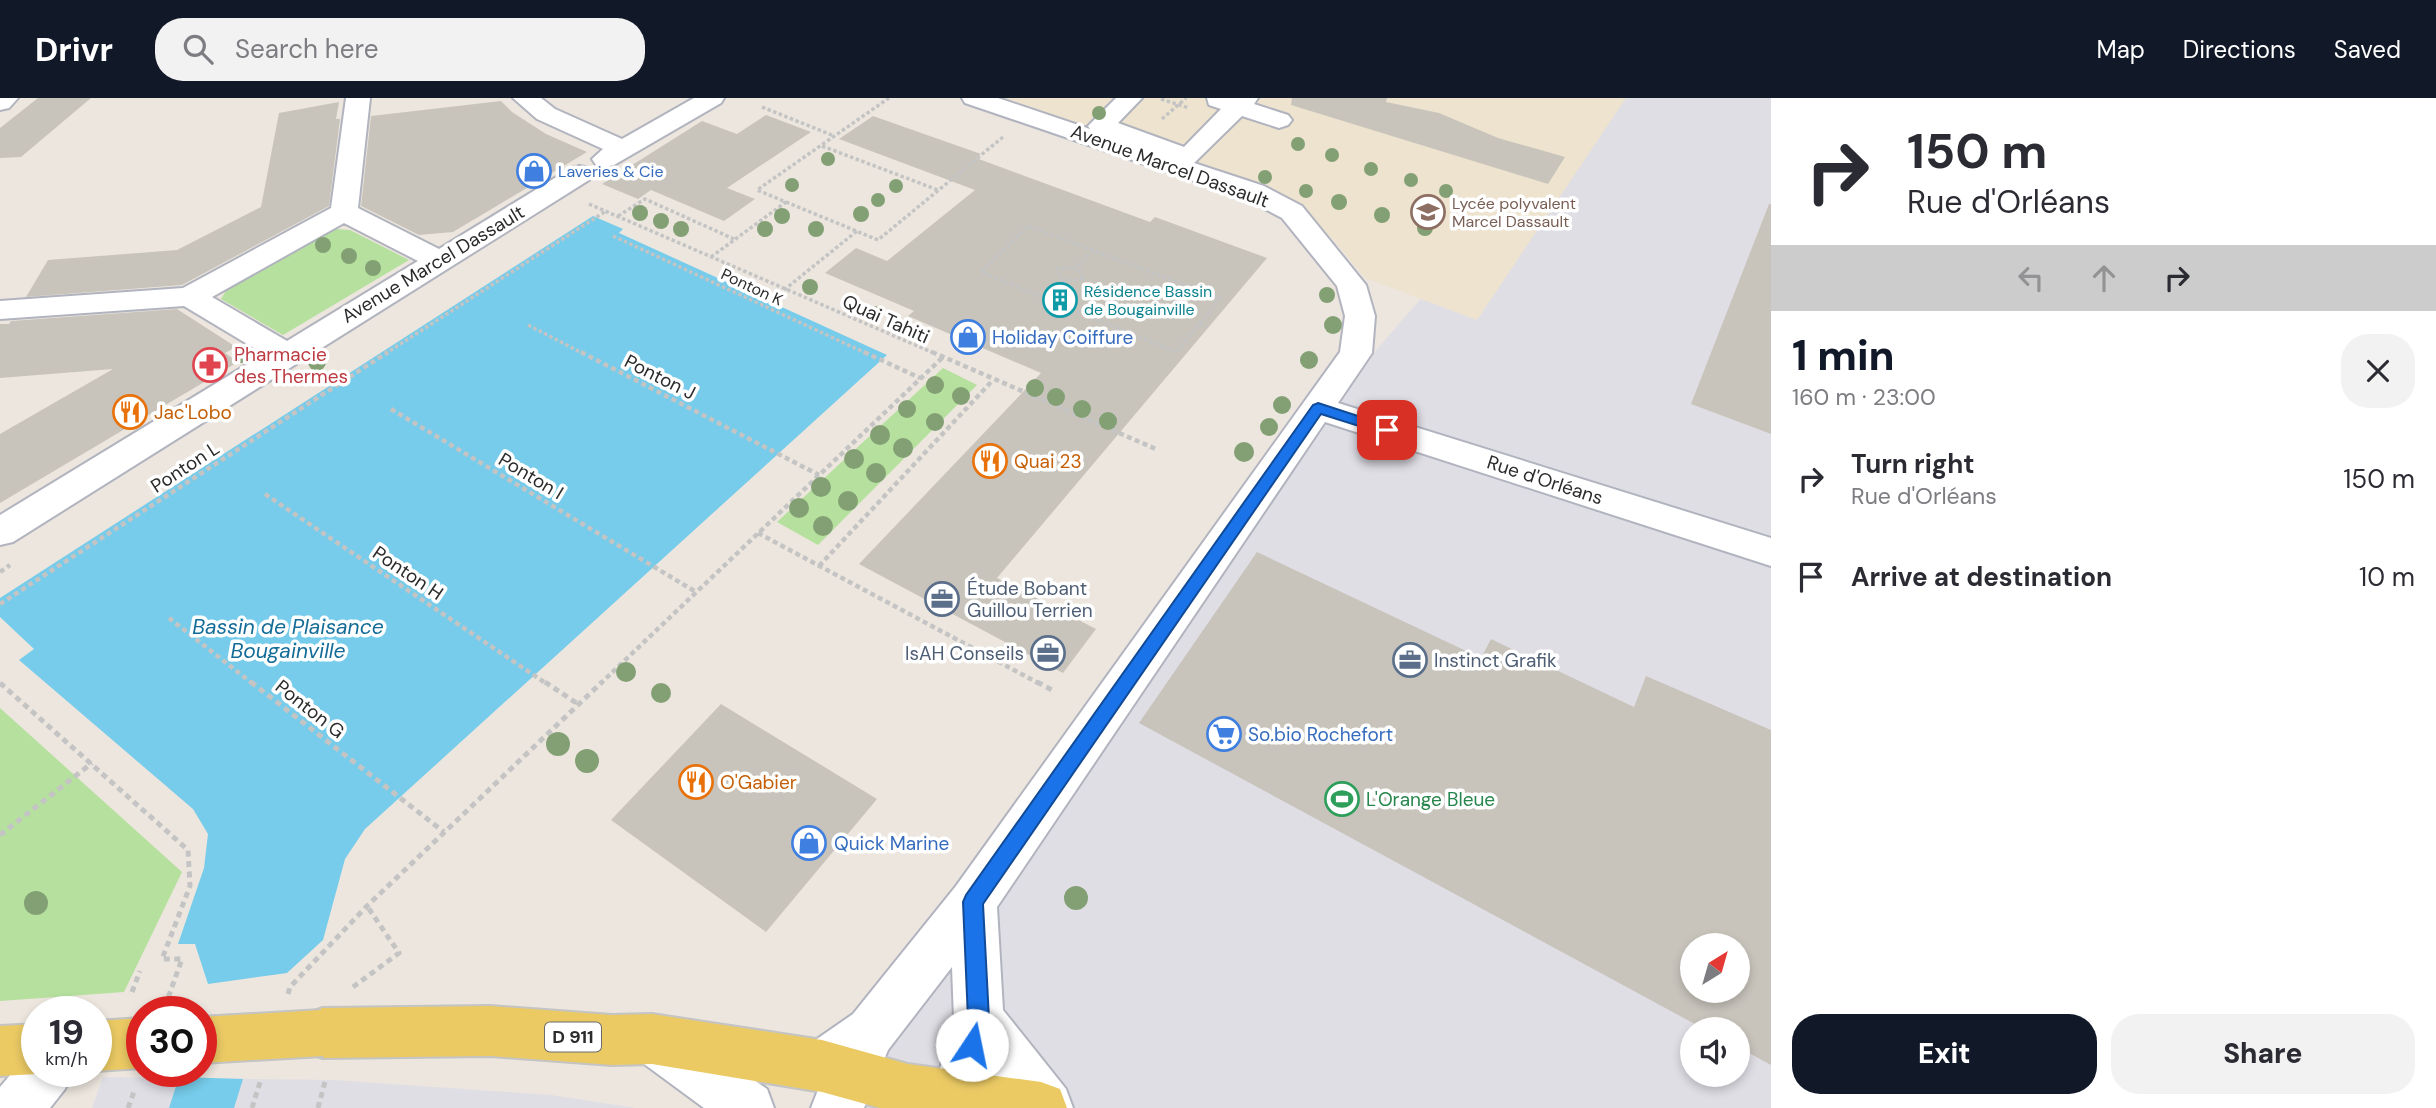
<!DOCTYPE html>
<meta charset="utf-8">
<style>
body{margin:0;font-family:"DM Sans",sans-serif;background:#f2f2f3;color:#2b2b33;height:100vh;display:flex;flex-direction:column;font-size:26px;white-space:nowrap}
*{box-sizing:border-box;margin:0}
p{font-size:23px;color:#7c7c81}
.icon{flex:none;width:38px;height:38px;fill:none;stroke:currentColor;stroke-width:2;stroke-linecap:round;stroke-linejoin:round}
.map{position:relative;flex:1;overflow:hidden}
.panel{display:flex;flex-direction:column;background:#fff;width:665px}
.panel>*{flex:none}
.guide{background:#fff;color:#2b2b33;overflow:hidden}
.needle{width:46px;rotate:37deg}
.controls{position:absolute;left:1680px;top:835px;display:grid;gap:14px}
.controls a{display:grid;place-items:center;width:70px;height:70px;border-radius:50%;background:#fff;box-shadow:0 4px 10px #0003;font-size:35px}
.speed{position:absolute;left:21px;top:898px;display:flex;gap:14px;font-size:35px;font-weight:700;text-align:center}
.speed>*{display:grid;place-content:center;width:91px;height:91px;border-radius:50%;background:#fff;box-shadow:0 4px 10px #0003;line-height:1}
.speed small{font-size:18px;font-weight:400}
.speed .limit{border:10px solid #d22;background:#fff;color:#111}
.pin{position:absolute;display:grid;place-items:center;width:60px;height:60px;color:#fff;margin:-30px;border-radius:14px;box-shadow:0 4px 10px #0006}
.me{position:absolute;width:77px;margin:-38px;rotate:11deg;stroke-linejoin:round;filter:drop-shadow(0 0 5px #0008)}
.turn{display:flex;align-items:center;gap:24px;height:147px;padding:0 21px;font-size:32px}
.turn .icon{width:91px;height:91px;stroke-width:2.5}
.turn b{display:block;font-size:49px;line-height:60px}
.lanes{display:flex;align-items:center;height:66px;padding:0 21px;background:#0003;justify-content:center;gap:35px;direction:ltr}
.lanes .off{opacity:.35}
.round{display:grid;place-items:center;flex:none;width:74px;height:74px;border-radius:28px;background:#f2f2f3}
.head{display:flex;align-items:center;justify-content:space-between;height:119px;padding:0 21px}
h1{font-size:42px;font-weight:800;line-height:52px;color:#111827}
.button{display:flex;gap:14px;margin-top:auto;padding:14px 21px}
.button a{flex:1;height:80px;border-radius:28px;background:#111827;color:#fff;font-size:28px;font-weight:800;line-height:80px;text-align:center}
.button a+a{background:#f2f2f3;color:#2b2b33}
ul{padding:0;list-style:none}
li{display:flex;align-items:center;gap:21px;height:98px;padding:0 21px}
li div{flex:1}
li b{display:block;font-size:26px}
li em{font-style:normal}
header{display:flex;align-items:center;gap:42px;box-sizing:border-box;height:98px;padding:0 35px;background:#111827;color:#fff}
header strong{font-size:33px}
nav{display:flex;gap:38px;margin-inline-start:auto;font-size:24px}
.search{width:490px;height:63px;background:#f2f2f3;display:flex;align-items:center;gap:18px;box-sizing:border-box;padding:0 24px;border-radius:28px;color:#7c7c81;font-size:26px}
main{display:flex;flex:1;min-height:0}
.map>svg:first-child{display:block}
.industrial{fill:#e0dee5;fill-rule:evenodd}
.education{fill:#ede3ce}
.green{fill:#b5e09d}
.water{fill:#76ccea}
.building{fill:#c8c4bc;fill-rule:evenodd}
.lines{fill:none;stroke-linecap:round;stroke-linejoin:round}
.minor-casing{stroke:#b1b4be;stroke-width:4}
.major-casing{stroke:#c4c4c4;stroke-width:4}
.path-far2{stroke:#c4c4c4;stroke-width:3.5;stroke-dasharray:3.5 2.5;stroke-linecap:butt}
.path-far1{stroke:#c4c4c4;stroke-width:4.5;stroke-dasharray:5 3.5;stroke-linecap:butt}
.path{stroke:#c4c4c4;stroke-width:5;stroke-dasharray:6 4.5;stroke-linecap:butt}
.minor{fill:#fff;fill-rule:evenodd}
.major{fill:#ebca64;fill-rule:evenodd}
.major-bridge-casing{stroke:#c4c4c4;stroke-width:50;stroke-linecap:butt}
.major-bridge{stroke:#ebca64;stroke-width:46}
.tree{fill:#83a074}
.route{fill:#1a73e8;stroke:#114b97;stroke-width:2}
.labels{text-anchor:middle;dominant-baseline:central;stroke-width:7;stroke-linejoin:round;paint-order:stroke}
.far-shop-label{font-size:16px;fill:#366cbe;stroke:#fff;text-anchor:start}
.far-education-label{font-size:16px;fill:#785e54;stroke:#fff;text-anchor:start}
.far-street-label{font-size:16px;fill:#2b2b2b;stroke:#fff}
.far-culture-label{font-size:16px;fill:#0d838f;stroke:#fff;text-anchor:start}
.shield{fill:#fff;stroke:#6b6b6b;stroke-width:2}
.shield-label{font-size:18px;font-weight:bold;fill:#2b2b2b}
.street-label{font-size:19px;fill:#2b2b2b;stroke:#fff}
.shop-label{font-size:19px;fill:#366cbe;stroke:#fff;text-anchor:start}
.health-label{font-size:19px;fill:#be3a42;stroke:#fff;text-anchor:start}
.food-label{font-size:19px;fill:#c56008;stroke:#fff;text-anchor:start}
.service-label{font-size:19px;fill:#4e5e75;stroke:#fff;text-anchor:start}
.leisure-label{font-size:19px;fill:#27864d;stroke:#fff;text-anchor:start}
.water-label{font-size:21px;font-style:italic;fill:#136b97;stroke:#fff}
</style>
<header>
<strong>Drivr</strong>
<div class="search"><svg class="icon" aria-label="search" viewBox="0 0 24 24"><circle cx="10" cy="10" r="6"/><path d="M15 15l6 6"/></svg>Search here</div>
<nav><a>Map</a><a>Directions</a><a>Saved</a></nav>
</header>
<main>
<div class="map">
<svg width="1771" height="1010" viewBox="0 0 1771 1010">
<rect width="100%" height="100%" fill="#ece6de"/>
<path class="industrial" d="M1595,0H1771V1010H810L900,941L949,847L1235,456L1378,250ZM1692,847H1738V892H1692ZM1692,931H1738V976H1692Z
M103,979L334,982L551,997L636,1010H92Z"/>
<path class="education" d="M1001,0H1626L1477,222L1365,180L1333,141L1299,109L1261,88Z"/>
<path class="green" d="M336,131L350,132L409,162L283,237L221,201L227,191Z
M943,270L977,287L818,447L777,424Z
M0,610L182,774L124,894L0,903Z"/>
<path class="water" d="M593,118L623,131L619,135L887,257L365,731L345,761L323,842L287,875L208,886L195,846H178L204,770L208,736L193,711L19,562L34,551L0,519V500Z
M179,979L243,981L234,1010H169Z"/>
<path class="building" d="M38,0H91L21,59L0,60V30Z
M1292,0H1387L1386,4L1439,15L1498,40L1565,59L1548,86L1291,7Z
M501,3L512,14L546,36L587,54L453,134L419,137L361,108L371,18Z
M339,4L336,21H340L329,108L182,187L26,199L48,162L177,152L261,109L279,15Z
M766,17L811,34L727,90L755,101L724,123L651,92L638,101L602,86L702,23L737,36Z
M873,18L981,56L976,60L1150,124L1155,119L1267,160L997,480L1096,531L1063,575L859,466L1041,275L908,218L914,213L825,175L856,150L887,163L975,92L839,41Z
M1769,106H1771V336L1691,306Z
M177,211L236,249L225,255L238,264L0,405V336L113,271L0,280V226H9L11,223Z
M1257,454L1481,560L1491,541L1634,609L1646,578L1771,632V967L1738,949V931H1704L1139,625ZM1692,847H1738V892H1692Z
M721,606L877,701L766,834L611,722Z"/>
<g class="lines">
<g class="minor-casing">
<path id="minor" d="M0,0H18L9,10L0,12Z
M346,0H370L358,110L439,151L571,70L580,68L589,70L593,76L589,82L13,444L0,447V417L264,256L184,208L0,221V203L183,190L331,110ZM344,125L418,163L287,243L212,199Z
M513,0H541L555,11L622,41L694,0H724L721,5L614,67L605,69L596,67L592,61L603,51L537,21Z
M962,0H998L1090,31L1088,28L1116,0H1142L1118,25L1184,49L1221,11L1209,7L1207,0H1258L1254,6L1288,17L1292,22L1288,27L1279,30L1242,18L1194,65L1264,88L1302,108L1366,187L1375,218L1372,255L1338,305L1771,440V468L1325,324L997,809L1003,912L1066,991L1073,1010H1015L990,977L981,1010H929L954,921L952,869L888,952L864,1010H811L818,992L804,986L796,968L804,950L853,916L956,788L1340,254L1345,218L1337,188L1282,120L1244,100L965,5Z
M654,917L672,924L767,991L774,1010H704L636,960L629,942L636,924Z
M37,951V973H73L65,991L50,1010H0V989L29,955Z"/>
</g>
<g class="major-casing">
<path id="major" d="M490,908L612,917L652,916L822,942L908,966L1041,984L1060,991L1067,1010H880L822,994L652,966L612,967L490,958L322,960L304,953L297,935L304,917L322,910Z
M142,920V970L96,973H95L96,923Z
M37,926V973H45L37,976L0,978V928Z"/>
</g>
<path class="path-far2" d="M1161,1L1189,10
M762,9L834,38
M1162,21L1186,0
M822,48L938,92
M786,104L878,142L1003,39
M589,106L936,256
M618,118L645,101L734,141
M1028,128L1220,200L1176,254L981,174Z
M613,138L868,256
M711,159L786,104L757,92L889,0
M1062,183L1084,181L1077,169
M784,192L857,133
M1045,201L1062,183L1057,171L1077,169L1093,152
M1200,226L1207,229
M528,227L584,256
M385,256L606,113"/>
<path class="path-far1" d="M581,254L819,377
M864,254L920,280
M932,254L1156,351
M391,311L696,494
M265,396L547,586
M758,435L1040,586
M819,468L993,282
M0,474L10,467
M0,506L388,254
M169,520L253,586
M600,586L942,260"/>
<path class="path" d="M251,584L444,734
M545,584L578,606
M1037,584L1052,592
M0,585L188,752L190,788L162,861H182L163,914
M0,737L92,665
M353,889L399,855L367,808
M132,894L140,873
M288,896L290,889L367,808L602,584
M128,1010L135,991
M252,1010L261,981
M318,1010L326,980"/>
<use href="#minor" class="minor"/>
<use href="#major" class="major"/>
<g class="major-bridge-casing">
<path id="major-bridge" d="M201,942L322,935"/>
</g>
<use href="#major-bridge" class="major-bridge"/>
</g>
<g class="tree">
<circle cx="1099" cy="15" r="7"/>
<circle cx="1298" cy="46" r="7"/>
<circle cx="1332" cy="57" r="7"/>
<circle cx="828" cy="61" r="7"/>
<circle cx="1371" cy="71" r="7"/>
<circle cx="1265" cy="79" r="7"/>
<circle cx="1411" cy="82" r="7"/>
<circle cx="792" cy="87" r="7"/>
<circle cx="896" cy="88" r="7"/>
<circle cx="1306" cy="93" r="7"/>
<circle cx="1446" cy="93" r="7"/>
<circle cx="878" cy="102" r="7"/>
<circle cx="1339" cy="104" r="8"/>
<circle cx="640" cy="115" r="8"/>
<circle cx="861" cy="116" r="8"/>
<circle cx="1382" cy="117" r="8"/>
<circle cx="782" cy="118" r="8"/>
<circle cx="661" cy="123" r="8"/>
<circle cx="1425" cy="130" r="8"/>
<circle cx="681" cy="131" r="8"/>
<circle cx="765" cy="131" r="8"/>
<circle cx="816" cy="131" r="8"/>
<circle cx="323" cy="147" r="8"/>
<circle cx="349" cy="158" r="8"/>
<circle cx="373" cy="170" r="8"/>
<circle cx="810" cy="189" r="8"/>
<circle cx="1327" cy="197" r="8"/>
<circle cx="851" cy="206" r="8"/>
<circle cx="874" cy="216" r="8"/>
<circle cx="1333" cy="227" r="9"/>
<circle cx="241" cy="256" r="9"/>
<circle cx="1309" cy="262" r="9"/>
<circle cx="317" cy="264" r="9"/>
<circle cx="935" cy="287" r="9"/>
<circle cx="1035" cy="290" r="9"/>
<circle cx="961" cy="298" r="9"/>
<circle cx="1056" cy="299" r="9"/>
<circle cx="1282" cy="307" r="9"/>
<circle cx="907" cy="311" r="9"/>
<circle cx="1082" cy="311" r="9"/>
<circle cx="1108" cy="323" r="9"/>
<circle cx="935" cy="324" r="9"/>
<circle cx="1269" cy="329" r="9"/>
<circle cx="880" cy="337" r="10"/>
<circle cx="903" cy="350" r="10"/>
<circle cx="1244" cy="354" r="10"/>
<circle cx="854" cy="361" r="10"/>
<circle cx="876" cy="375" r="10"/>
<circle cx="821" cy="389" r="10"/>
<circle cx="848" cy="403" r="10"/>
<circle cx="799" cy="410" r="10"/>
<circle cx="823" cy="428" r="10"/>
<circle cx="626" cy="574" r="10"/>
<circle cx="661" cy="595" r="10"/>
<circle cx="558" cy="646" r="12"/>
<circle cx="587" cy="663" r="12"/>
<circle cx="1076" cy="800" r="12"/>
<circle cx="36" cy="805" r="12"/>
</g>
<path class="route" d="M1318,305L1392,329L1394,332L1387,337L1321,316L983,806L989,921L979,954L972,957L964,954L961,947L968,921L963,804L966,797L1313,307Z"/>
<defs>
<g id="shop-ring" transform="scale(1.75)"><circle r="9.5" fill="#fff" stroke="#3f7fe0" stroke-width="1.5"/><path d="M-5-2.5h2.3a2.7 3.5 0 0 1 5.4 0H5L5.5 6h-11ZM-1.5-2.5h3a1.5 2.3 0 0 0-3 0Z" fill="#3f7fe0"/></g>
<g id="school-ring" transform="scale(1.75)"><circle r="9.5" fill="#fff" stroke="#8d6e63" stroke-width="1.5"/><path d="M0-5L7-2L0 1L-7-2ZM-4 1L0 2.5L4 1V4Q0 6-4 4Z" fill="#8d6e63"/></g>
<g id="building-ring" transform="scale(1.75)"><circle r="9.5" fill="#fff" stroke="#0f9aa8" stroke-width="1.5"/><path d="M-4-6H4V6H1V3H-1V6H-4ZM-2.5-4.3h1.7v1.8h-1.7ZM.8-4.3h1.7v1.8H.8ZM-2.5-1h1.7V.8h-1.7ZM.8-1h1.7V.8H.8Z" fill="#0f9aa8"/></g>
<g id="pharmacy-ring" transform="scale(1.75)"><circle r="9.5" fill="#fff" stroke="#e0444e" stroke-width="1.5"/><path d="M-2-6h4v4h4v4h-4v4h-4v-4h-4v-4h4Z" fill="#e0444e"/></g>
<g id="restaurant-ring" transform="scale(1.75)"><circle r="9.5" fill="#fff" stroke="#e8710a" stroke-width="1.5"/><path d="M-5-6h1v4h1v-4h1v4h1v-4h1v5L-1.5 .5V6h-2V.5L-5-1ZM5-6V6H3V1.5H1.5Q1.5-4 5-6Z" fill="#e8710a"/></g>
<g id="office-ring" transform="scale(1.75)"><circle r="9.5" fill="#fff" stroke="#5c6f8a" stroke-width="1.5"/><path d="M-6-3h4V-5.5h4V-3h4V5H-6ZM-1-4.5V-3h2v-1.5ZM-6 0V1H6V0Z" fill="#5c6f8a"/></g>
<g id="supermarket-ring" transform="scale(1.75)"><circle r="9.5" fill="#fff" stroke="#3f7fe0" stroke-width="1.5"/><path d="M-6-5.5h2.5l.6 2H6L4.5 2H-2.5L-4.4-4H-6ZM-1.5 3.2a1.3 1.3 0 1 0 .1 0ZM3 3.2a1.3 1.3 0 1 0 .1 0Z" fill="#3f7fe0"/></g>
<g id="stadium-ring" transform="scale(1.75)"><circle r="9.5" fill="#fff" stroke="#2e9e5b" stroke-width="1.5"/><path d="M0-5a6.5 5 0 1 0 0 10a6.5 5 0 1 0 0-10ZM-3.5-1.8h7v3.6h-7Z" fill="#2e9e5b"/></g>
</defs>
<g fill-rule="evenodd">
<use href="#shop-ring" x="534" y="73"/>
<use href="#school-ring" x="1428" y="114"/>
<use href="#building-ring" x="1060" y="202"/>
<use href="#shop-ring" x="968" y="239"/>
<use href="#pharmacy-ring" x="210" y="267"/>
<use href="#restaurant-ring" x="130" y="314"/>
<use href="#restaurant-ring" x="990" y="363"/>
<use href="#office-ring" x="942" y="501"/>
<use href="#office-ring" x="1048" y="555"/>
<use href="#office-ring" x="1410" y="562"/>
<use href="#supermarket-ring" x="1224" y="636"/>
<use href="#restaurant-ring" x="696" y="684"/>
<use href="#stadium-ring" x="1342" y="701"/>
<use href="#shop-ring" x="809" y="745"/>
</g>
<g class="labels">
<g class="far-shop-label">
<text x="558" y="73">Laveries &amp; Cie</text>
</g>
<g class="far-education-label">
<text x="1452" y="105">Lycée polyvalent<tspan x="1452" dy="18">Marcel Dassault</tspan></text>
</g>
<g class="far-street-label">
<text transform="translate(752 189) rotate(25)">Ponton K</text>
</g>
<g class="far-culture-label">
<text x="1084" y="193">Résidence Bassin<tspan x="1084" dy="18">de Bougainville</tspan></text>
</g>
<rect class="shield" x="545" y="924.5" width="56" height="29" rx="5"/>
<g class="shield-label">
<text x="573" y="939">D 911</text>
</g>
<g class="street-label">
<text transform="translate(1170 68) rotate(20)">Avenue Marcel Dassault</text>
<text transform="translate(433 166) rotate(-31)">Avenue Marcel Dassault</text>
<text transform="translate(886 221) rotate(24)">Quai Tahiti</text>
<text transform="translate(660 279) rotate(27)">Ponton J</text>
<text transform="translate(185 369) rotate(-33)">Ponton L</text>
<text transform="translate(531 378) rotate(31)">Ponton I</text>
<text transform="translate(1545 382) rotate(18)">Rue d'Orléans</text>
<text transform="translate(408 475) rotate(34)">Ponton H</text>
<text transform="translate(310 611) rotate(38)">Ponton G</text>
</g>
<g class="shop-label">
<text x="992" y="239">Holiday Coiffure</text>
<text x="1248" y="636">So.bio Rochefort</text>
<text x="834" y="745">Quick Marine</text>
</g>
<g class="health-label">
<text x="234" y="256">Pharmacie<tspan x="234" dy="22">des Thermes</tspan></text>
</g>
<g class="food-label">
<text x="154" y="314">Jac'Lobo</text>
<text x="1014" y="363">Quai 23</text>
<text x="720" y="684">O'Gabier</text>
</g>
<g class="service-label">
<text x="967" y="490">Étude Bobant<tspan x="967" dy="22">Guillou Terrien</tspan></text>
<text x="1024" y="555" text-anchor="end">IsAH Conseils</text>
<text x="1434" y="562">Instinct Grafik</text>
</g>
<g class="leisure-label">
<text x="1366" y="701">L'Orange Bleue</text>
</g>
<g class="water-label">
<text x="288" y="529">Bassin de Plaisance<tspan x="288" dy="24">Bougainville</tspan></text>
</g>
</g>
</svg>
<div class="controls">
<a><svg class="needle" viewBox="-14 -14 28 28"><path d="M0-13l5 13h-10z" fill="#e53935"/><path d="M0 13l5-13h-10z" fill="#7c7c81"/></svg></a>
<a><svg class="icon" aria-label="sound" viewBox="0 0 24 24"><path d="M4 9h4l5-4v14l-5-4H4zM17 9q2 3 0 6"/></svg></a>
</div>
<div class="speed"><div>19<small>km/h</small></div><div class="limit">30</div></div>
<div class="pin" style="left:1387px;top:332px;background:#d93025"><svg class="icon" aria-label="arrive" viewBox="0 0 24 24"><path d="M6 21V4h12l-3 4 3 4H6"/></svg></div>
<svg class="me" style="left:972px;top:947px" viewBox="-20 -20 40 40"><circle r="19" fill="#fff"/><path d="M0-13L10 11 0 6-10 11z" fill="#1a73e8"/></svg>
</div>
<section class="panel">
<div class="guide">
<div class="turn"><svg class="icon" aria-label="right" viewBox="0 0 24 24"><path d="M7 20v-9h11M14 6l5 5-5 5"/></svg><div><b>150 m</b>Rue d'Orléans</div></div>
<div class="lanes"><svg class="icon off" aria-label="left" viewBox="0 0 24 24"><path d="M17 20v-9H6M10 6l-5 5 5 5"/></svg><svg class="icon off" aria-label="ahead" viewBox="0 0 24 24"><path d="M12 20V5M6 11l6-6 6 6"/></svg><svg class="icon" aria-label="right" viewBox="0 0 24 24"><path d="M7 20v-9h11M14 6l5 5-5 5"/></svg></div>
</div>
<div class="head"><div><h1>1 min</h1><p>160 m · 23:00</p></div><a class="round"><svg class="icon" aria-label="close" viewBox="0 0 24 24"><path d="M6 6l12 12M18 6L6 18"/></svg></a></div>
<ul>
<li><svg class="icon" aria-label="right" viewBox="0 0 24 24"><path d="M7 20v-9h11M14 6l5 5-5 5"/></svg><div><b>Turn right</b><p>Rue d'Orléans</p></div><em>150 m</em></li>
<li><svg class="icon" aria-label="arrive" viewBox="0 0 24 24"><path d="M6 21V4h12l-3 4 3 4H6"/></svg><div><b>Arrive at destination</b></div><em>10 m</em></li>
</ul>
<div class="button"><a>Exit</a><a>Share</a></div>
</section>
</main>
